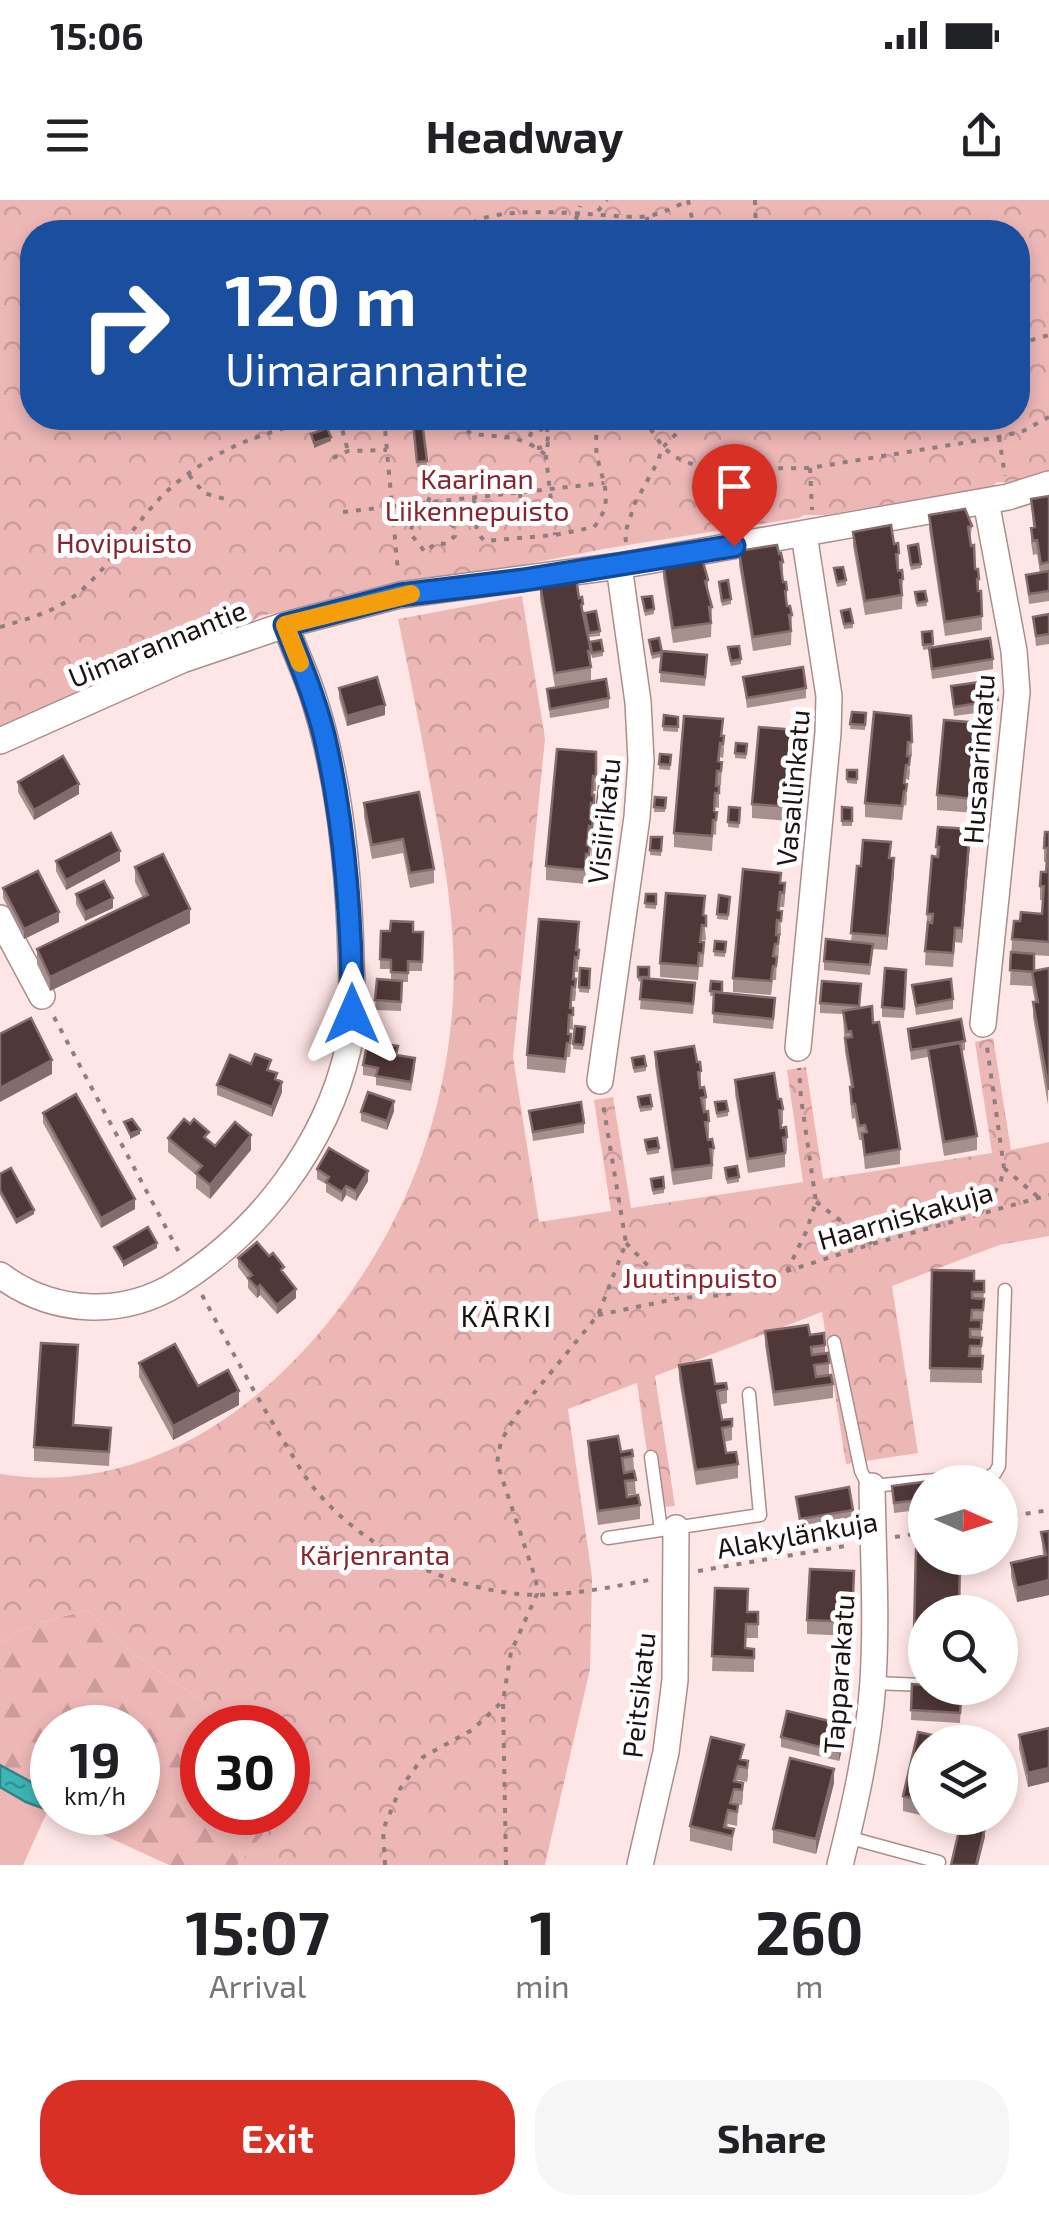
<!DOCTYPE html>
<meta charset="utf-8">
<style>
body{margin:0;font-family:"Exo 2",sans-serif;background:#f6f6f6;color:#202124;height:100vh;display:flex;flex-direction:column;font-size:38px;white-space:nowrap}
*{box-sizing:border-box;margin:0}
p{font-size:32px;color:#757577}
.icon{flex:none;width:55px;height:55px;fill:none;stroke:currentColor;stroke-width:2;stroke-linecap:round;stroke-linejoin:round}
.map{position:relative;height:1665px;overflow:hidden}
.sheet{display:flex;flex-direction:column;background:#fff;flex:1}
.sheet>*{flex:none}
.banner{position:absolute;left:20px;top:20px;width:1010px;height:210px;border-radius:40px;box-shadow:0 5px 15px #0003;background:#1a4fa0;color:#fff;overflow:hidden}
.needle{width:65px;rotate:93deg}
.buttons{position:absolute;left:908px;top:1265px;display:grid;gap:20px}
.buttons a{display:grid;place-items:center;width:110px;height:110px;border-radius:50%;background:#fff;box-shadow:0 5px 15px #0003;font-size:50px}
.speed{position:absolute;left:30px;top:1505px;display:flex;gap:20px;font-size:50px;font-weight:700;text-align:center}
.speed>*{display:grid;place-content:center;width:130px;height:130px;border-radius:50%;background:#fff;box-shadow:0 5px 15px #0003;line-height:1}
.speed small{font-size:25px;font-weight:400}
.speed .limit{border:15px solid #d22;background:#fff;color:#111}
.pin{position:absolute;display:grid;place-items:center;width:85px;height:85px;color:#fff;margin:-102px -42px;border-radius:50% 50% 50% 0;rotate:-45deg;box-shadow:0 0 10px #0007}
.pin .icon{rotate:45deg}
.me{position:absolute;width:110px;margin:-55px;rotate:0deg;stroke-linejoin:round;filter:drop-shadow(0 0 8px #0008)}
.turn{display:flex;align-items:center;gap:35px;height:210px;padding:0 40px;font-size:45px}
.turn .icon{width:130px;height:130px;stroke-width:2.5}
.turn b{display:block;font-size:70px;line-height:85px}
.eta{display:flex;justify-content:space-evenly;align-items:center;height:170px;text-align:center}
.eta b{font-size:60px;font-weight:700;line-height:70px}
.cta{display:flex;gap:20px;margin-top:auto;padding:20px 40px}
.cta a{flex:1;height:115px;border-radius:40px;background:#d93025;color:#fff;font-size:40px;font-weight:700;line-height:115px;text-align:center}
.cta a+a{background:#f6f6f6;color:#202124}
.status{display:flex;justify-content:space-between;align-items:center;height:70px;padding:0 50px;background:#fff;direction:ltr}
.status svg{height:28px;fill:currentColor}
header{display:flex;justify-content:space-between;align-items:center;height:130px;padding:0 40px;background:#fff;font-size:45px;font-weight:700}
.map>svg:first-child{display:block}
.green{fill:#edb7b6}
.forest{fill:url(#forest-firs)}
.park{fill:url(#park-crowns);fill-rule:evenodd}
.water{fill:url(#water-ripples);stroke:#348484;stroke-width:2.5}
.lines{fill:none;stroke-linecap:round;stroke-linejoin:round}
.lane-casing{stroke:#aa8e8d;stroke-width:15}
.street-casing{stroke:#aa8e8d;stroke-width:28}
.path{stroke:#8f7e7e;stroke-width:4;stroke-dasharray:5 8;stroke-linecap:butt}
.lane{stroke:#fff;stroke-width:12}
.street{stroke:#fff;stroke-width:25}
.wall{fill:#a78f8e}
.shaded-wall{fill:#846c6c}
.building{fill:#4f3837;stroke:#846c6c;stroke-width:2.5}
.route-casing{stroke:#114b97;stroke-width:25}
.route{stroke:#1a73e8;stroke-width:18}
.slow{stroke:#f59e0b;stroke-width:18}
.labels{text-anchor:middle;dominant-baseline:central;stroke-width:10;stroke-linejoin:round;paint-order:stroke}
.park-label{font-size:28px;fill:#87242e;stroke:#fff}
.street-label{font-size:28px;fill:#1c1212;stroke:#fff}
.neighbourhood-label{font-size:30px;letter-spacing:2.5px;fill:#1c1212;stroke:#fff}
</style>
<div class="status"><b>15:06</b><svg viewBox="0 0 49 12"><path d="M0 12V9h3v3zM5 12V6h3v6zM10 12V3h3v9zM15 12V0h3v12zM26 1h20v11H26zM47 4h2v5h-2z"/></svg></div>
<header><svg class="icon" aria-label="menu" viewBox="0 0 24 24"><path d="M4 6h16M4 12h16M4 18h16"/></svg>Headway<svg class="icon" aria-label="share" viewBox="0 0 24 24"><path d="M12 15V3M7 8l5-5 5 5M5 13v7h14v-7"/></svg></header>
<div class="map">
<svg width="1049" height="1665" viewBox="0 0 1049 1665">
<defs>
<pattern id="forest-firs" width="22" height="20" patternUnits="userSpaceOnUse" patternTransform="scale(2.5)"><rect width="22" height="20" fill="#edb7b6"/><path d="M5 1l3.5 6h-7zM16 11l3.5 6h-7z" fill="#cb9c9b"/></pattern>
<pattern id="park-crowns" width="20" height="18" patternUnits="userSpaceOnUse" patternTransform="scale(2.5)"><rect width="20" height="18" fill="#edb7b6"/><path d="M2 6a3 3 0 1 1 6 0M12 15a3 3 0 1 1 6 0" fill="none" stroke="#cb9c9b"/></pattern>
<pattern id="water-ripples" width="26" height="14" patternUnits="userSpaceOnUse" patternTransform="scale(2.5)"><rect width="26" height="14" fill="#3eb5b5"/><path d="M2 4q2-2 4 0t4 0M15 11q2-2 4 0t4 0" fill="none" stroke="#339292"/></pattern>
</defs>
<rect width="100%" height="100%" fill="#ffe6e6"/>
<path class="green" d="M0,1587L26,1602L48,1610L23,1665H0Z"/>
<path class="forest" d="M88,1410L131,1452L201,1500L222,1527L202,1528V1612H277L279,1616L237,1665H169L53,1612H138V1528H52V1612L48,1610L44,1589L0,1565V1444C24,1424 58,1418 88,1410Z"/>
<path class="park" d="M0,0H1049V277L1013,283L997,282L993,286L825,315H804L799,318L609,348L260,416L245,426L0,530ZM32,32H1018V218H32Z
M522,396L545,539L513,857L539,1022L611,1011L594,900L613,897L631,1008L803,982L787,870L806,867L823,979L992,953L975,842L993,838L1011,950L1049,942V1036L999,1045L892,1086L918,1253L846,1264L822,1112L655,1176L675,1306L655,1308L637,1183L568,1209L592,1377L590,1469L545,1665H237L279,1616L277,1613L288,1612V1528L222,1527L201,1500L131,1452L88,1410C58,1418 24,1424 0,1444V1274C174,1302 321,1165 394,1020C425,960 444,891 451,824C459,750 448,678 434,605C423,543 411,481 398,419Z"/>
<path class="water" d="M0,1565L44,1589L48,1610L26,1602L0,1587Z"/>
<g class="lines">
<g class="lane-casing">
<path id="lane" d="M834,1142L861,1271L866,1281L872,1286L935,1280L971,1281L987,1278L995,1273L999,1266L1005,1090
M651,1257L661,1330
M608,1338L760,1315L749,1194
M873,1483L925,1485
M847,1637L939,1662"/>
</g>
<g class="street-casing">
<path id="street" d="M0,541L182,460L285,425L400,395L619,366L1008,297L1049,284
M0,718L42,796
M983,824L1017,492L1014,451L986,301
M798,848L828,533L829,496L804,334
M600,881L637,617L641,561L638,502L619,366
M0,1075C52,1114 122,1118 178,1083C260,1031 326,945 348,849C354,820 352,788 351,758C349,671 340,579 313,496C305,472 294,448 285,425
M640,1665L666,1552L675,1480L676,1328
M840,1665C855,1605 869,1543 873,1481C877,1416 873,1351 872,1286"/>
</g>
<path class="path" d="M688,0L695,32
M755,0L756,32
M598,11L607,0
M647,17L648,32
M465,24L475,32
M463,32C481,0 593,16 636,17C655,17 672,9 688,0
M533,32L544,28L574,27
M572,32L580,6
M1018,144L1049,135
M339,218L348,251
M384,218L398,372
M465,218L466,230L472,234L515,238L531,245
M643,218L663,247L675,257L694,265L713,269L810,268L999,237L1023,231L1049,217
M547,232L548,218
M999,237L1005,276
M548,242L546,257L555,335
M537,248C545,248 548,243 548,235L541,229L532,231L528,240C532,248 541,249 546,256
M333,258L348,251L387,250
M810,268L812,310
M189,275L204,293L225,299
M520,293L522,318
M474,298C475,312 473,332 485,341L555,335L594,327C620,295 595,275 596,241C596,233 599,225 601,218
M428,302L436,278L493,272L510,294
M413,305L414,319C429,319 444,315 455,328V336L446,344L436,343L425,352L410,333L414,319
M343,312L604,283
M626,342L625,333L635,303L657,263L663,247L692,218
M0,427C27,419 55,412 77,394C115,363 137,316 175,284C224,244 260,235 320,218
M54,817L181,1056
M1004,968L1038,997
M816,1002L872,1044
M980,1014L1000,984L1004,968L987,847
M626,1043L678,1097
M787,1071L806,1032L816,1002L801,898L799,868
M202,1095C230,1147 257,1199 288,1248C296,1261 303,1275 313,1287C361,1347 442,1386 518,1394C560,1398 612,1387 654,1379
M598,1115L680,1098L725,1095L768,1082L787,1071L872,1044L1049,995
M1000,1318L1049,1310
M895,1337L925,1332
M698,1371L851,1345
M385,1665L383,1630L400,1589L423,1557L472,1530L503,1501
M506,1665L503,1501L511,1452L537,1394L536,1380L497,1263L501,1241L516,1215L598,1115L626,1043L603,904"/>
<use href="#lane" class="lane"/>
<use href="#street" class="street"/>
</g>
<path class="wall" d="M413,222L427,261V266L417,267Z
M1049,296V401L1029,404L1026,375L1040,373L1037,354L1033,355L1031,342V328L1033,327L1031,299Z
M929,315L972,326L970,341L975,369L979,379V391H981L982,430L945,436L929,329Z
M853,332L899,353V367H898L903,379L902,409L865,415L853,346Z
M739,351L779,354L783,362V382L787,390V406L792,415L791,445L753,451L739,365Z
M908,351L921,364V368L911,370Z
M663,363L708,380V391L712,407L711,437L673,443L663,377Z
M834,368L846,380V385L837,387Z
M540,384L579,398L583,404V414L585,418V413L600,431V436L589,437L588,430L591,449L603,451V456L592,458L591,452V481L555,487L540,399Z
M719,387L731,399V404L722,406Z
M925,391L927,406L917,407L915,392Z
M642,397L654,409V414L645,416Z
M841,411L853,423V428L844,429Z
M1049,414V444L1036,446L1033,417Z
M932,431L933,447L993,459V469L932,479L929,449L923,450L922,432Z
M649,440L662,452L707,465L705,486L660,482L661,457L652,459Z
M728,452L741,459V464L731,466Z
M743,477L806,488V498L747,508Z
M951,486L998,500V510L954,516Z
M339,488L385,515L347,526L339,498Z
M547,489L609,498V508L550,518Z
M852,512L866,513L865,530L850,529Z
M664,515L678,517V532L663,531Z
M911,516L912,556H908L910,571L909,580L906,579L907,598L906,606L904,605L902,620L865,617V603Z
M723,536L724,550L723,558L720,557V562H722L721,585H717L719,586V608L715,607V612H717L716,635L713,634L712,651L674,647V633Z
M982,538L981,573H978V601L975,600L974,613L937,610V595Z
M747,544L746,559L735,558V553Z
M796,545L795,556L798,557V571L797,578L793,577L794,598V605H791L789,621L752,618V604Z
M596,552V591H593V595L594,610V617H591V619L593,633L592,641L589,640L590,659L589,668H586L585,684L546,680V666Z
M660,554L671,555L670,570L659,569Z
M847,570H857V584L847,583Z
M18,582L79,594L34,620L18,592Z
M599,586L609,587L608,610L597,609Z
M419,592L434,669V683L410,688L403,653L372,659L364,617V603Z
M655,597L666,598L665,612H654Z
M729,607L740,608L739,628L728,627Z
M842,607L852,608V626H842Z
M938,627L970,643L962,743L955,742L953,767L925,765L927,714L936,657Z
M1049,632V756L1034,755V771L1049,768L1048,905L1033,817V802H1035L1032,786L1010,785L1012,739L1020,721L1042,714L1043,700H1040V686L1046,672L1047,662H1044V648Z
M594,637L604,638L602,661L592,660Z
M651,637H662L661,656L650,655Z
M890,658L894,672L887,750L873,749L870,775L824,770V761L851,741L861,666Z
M56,661H120L66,690L56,671Z
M135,667L190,723L50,791L37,764V749L143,698L135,682Z
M781,683H785V698L784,707H780L781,735H777L779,749L778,759L777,758L776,780H773L771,795L733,792V778Z
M3,688L59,722L24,739L3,698Z
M76,694L113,708L85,721L76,704Z
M646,694H656V709L645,708Z
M719,695L730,697L728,720L717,719Z
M704,716L706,740H702L704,756L703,767H699L698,780L660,777V763Z
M413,732H423L422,771H408V782H402L401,811L375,810L377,779L391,780V769H380V759Z
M579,737L578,772H575L576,793L575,801H572V808L573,822V830L569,829L571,848L570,857H567L565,873L527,869V855Z
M715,741L726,742L725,757L714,756Z
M638,767L649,779L695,793L693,814L640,809L642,782L638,781Z
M580,768L590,769L589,793L579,792Z
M906,780L904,818L882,817V807Z
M711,781L722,793L775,808L773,829L713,823L714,796H710Z
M861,784L860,808L873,823L900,949V964L865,969L862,940H859L855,918L852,919L850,901V887H851L845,852L843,814L820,813V803Z
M912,785L953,799V809L916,815Z
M575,826L585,827L583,850L573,849Z
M908,829L965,841V850L962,851L977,936V950L944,956L928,857L911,860Z
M655,852L697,862L701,871V885H700L706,897V912L709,921V935L707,936L708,940L714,948L712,979L673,985L655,866Z
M398,855L415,868L411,891L376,885V877L363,875V865Z
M632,858L646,866V871L634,873Z
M270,871L282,892L272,917L217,895V885Z
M735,880L778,899L783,909V924H781V928L787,937V951L785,952V967L748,973L735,894Z
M650,895L652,910L640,912L638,897Z
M715,902L728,911V916L717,918Z
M394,911L387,930L361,921V912Z
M529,911L584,923V933L533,941Z
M43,913L135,1009L101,1028L43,923Z
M168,938L209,940L215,946L251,950L210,999L196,988V975L168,952Z
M645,940L659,948V953L647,955Z
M725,968L739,977V982L727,984Z
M317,969L368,981L356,1001L346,995L342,1002L326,992V984L317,979Z
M0,974L34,1014L16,1024L0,995Z
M651,979L664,988V993L653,995Z
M238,1058L284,1074L296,1098L277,1114L260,1095L257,1098L248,1088V1080L238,1067Z
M932,1070L974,1081H984L983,1124H981L982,1183L930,1182Z
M765,1131L810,1135L825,1145V1153L829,1163V1176L833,1184V1198L774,1206L765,1145Z
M78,1159L74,1225L111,1228L109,1266L34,1261V1247Z
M139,1163L198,1186L239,1205L173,1240L139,1177Z
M679,1165L727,1189V1203L719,1205L722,1220L732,1226V1240L724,1242L726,1253L738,1264V1278L696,1285L679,1179Z
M588,1241L633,1256L636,1294L627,1295L640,1305V1319L598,1325L588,1255Z
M925,1282V1309L894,1313L892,1286Z
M796,1297L853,1310V1319L800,1329Z
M1049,1331V1395L1017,1402L1011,1377V1363L1043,1356L1041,1332Z
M916,1349L925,1412V1445H914Z
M854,1385L852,1436L807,1434V1420Z
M715,1388L748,1412H758V1438H746L745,1448L754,1449V1472L712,1471Z
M912,1484L962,1488L960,1523L911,1520Z
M1049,1528L1028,1587L1019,1549V1535Z
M846,1535L839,1561L781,1547V1537Z
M925,1542V1616L903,1611V1596Z
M743,1560L748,1561V1576L747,1582L738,1580V1582L743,1583V1597L742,1605L734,1603L733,1604L738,1605L737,1626L728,1624L727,1627L734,1629L732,1651L690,1641V1626Z
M834,1583L816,1654L773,1643V1629Z"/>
<path class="shaded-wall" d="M331,237V241L314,248V243Z
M385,505V515L347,526V516Z
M79,584V594L34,620V610Z
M970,629V643L962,743V728Z
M120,651V661L66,690V680Z
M894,658V672L887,750V736Z
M113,698V708L85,721V712Z
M190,709V723L50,791V777Z
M59,712V722L24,739V729Z
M52,860V874L0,902V888Z
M282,882V892L272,917V907Z
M394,901V911L387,930V921Z
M140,930V934L130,939V934Z
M251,935V950L210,999V985Z
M368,971V981L356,1001V991Z
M346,986V995L342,1002V992Z
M135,999V1009L101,1028V1018Z
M34,1010V1014L16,1024V1020Z
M157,1043V1048L123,1067V1062Z
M260,1085V1095L257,1098V1088Z
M296,1089V1098L277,1114V1105Z
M239,1191V1205L173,1240V1226Z
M1049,1380V1395L1017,1402V1388Z
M846,1525V1535L839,1561V1552Z
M1049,1568V1582L1028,1587V1573Z
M834,1569V1583L816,1654V1639Z
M985,1628V1637L978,1665H976Z"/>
<path class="building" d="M422,221L427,261L417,262L413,222Z
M327,228L331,237L314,243L311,234Z
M1049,296V362L1041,364L1037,340L1033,341L1031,328L1035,327L1031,299Z
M965,309L972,326L968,327L971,346L974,345L975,369H978L979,379H977L978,391H981L982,416L945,422L929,315Z
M891,325L894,344L898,343L899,353L896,354L898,371L902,370L903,379L900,380L902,395L865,401L853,332Z
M918,344L921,364L911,365L908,346Z
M777,345L779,354L781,353L783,362H780L783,382H786L787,390L785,391L787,406H790L792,415H789L791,431L753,437L739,351Z
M702,358L708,380L705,381L712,407H709L711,423L673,428L663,363Z
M843,367L846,380L837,382L834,368Z
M1049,371V391L1029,394L1026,375Z
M576,378L579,398L582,397L583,404L581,405L591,451H588L591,467L555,473L540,384Z
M728,380L731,399L722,401L719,382Z
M925,391L927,401L917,403L915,392Z
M652,396L654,409L645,411L642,397Z
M850,409L853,423L844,424L841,411Z
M596,411L600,431L589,433L585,413Z
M1049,414V434L1036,436L1033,417Z
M932,431L933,444L923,445L922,432Z
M659,438L662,452L652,454L649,440Z
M990,438L993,459L932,469L929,448Z
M601,440L603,451L592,453L590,442Z
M739,446L741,459L731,461L728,447Z
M662,451L707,455L705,477L660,472Z
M803,467L806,488L747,498L743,477Z
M377,477L385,505L347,516L339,488Z
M606,479L609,498L550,509L547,489Z
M994,480L998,500L954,507L951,486Z
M852,512L866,513L865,525L850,524Z
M874,512L911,516L912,542H908L907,556H910L909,565H906L904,583L907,584L906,591H904L902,606L865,603Z
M664,515L678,517V527L663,526Z
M684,516L723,519L721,536H724L723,544L720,543L718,561L722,562L721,571H717L716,586H719V593H715L714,611L717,612L716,620H713L712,636L674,633Z
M944,520L982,523L979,549H982L981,559L978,558L977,576L979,577L978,586H975L974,599L937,595Z
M759,527L796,530L794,556L798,557L797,564L793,563L791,583H794V591H791L789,607L752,604Z
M736,543L747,544L746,554L735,553Z
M557,549L596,552V577L593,576L592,595H594V603H591L590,619H593L592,627L589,626L587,645H590L589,654H586L585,670L546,666Z
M660,554L671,555L670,565L659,564Z
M63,556L79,584L34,610L18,582Z
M847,570H857V579H847Z
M599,586L609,587L608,605L597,604Z
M419,592L434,669L410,673L403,639L372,645L364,603Z
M655,597L666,598L665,608L654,607Z
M729,607L740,608L739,623L728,622Z
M842,607L852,608V621H842Z
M938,627L970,629L962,728H955L953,753L925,751L928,722L932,723L933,714H927L932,656L938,657L939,647H936Z
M1045,632H1049V742L1012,739L1014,721H1020L1021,712L1042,714L1044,686H1040L1041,672H1046L1048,648H1044Z
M111,633L120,651L66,680L56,661Z
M594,637L604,638L602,656H592Z
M651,637H662L661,651L650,650Z
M863,640L891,642L889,658H894L887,736L851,733L857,666H861Z
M163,654L190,709L50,777L37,749L148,695L135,667Z
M743,669L781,673L780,683H785L784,693L780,692L778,710L782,711L781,721L777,720L776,735H779L778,744H775L773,756L777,757L776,766H773L771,781L733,778Z
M38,671L59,712L24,729L3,688Z
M104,681L113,698L85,712L76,694Z
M666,693L705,696L703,715L706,716V726L702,725L700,742H704L703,753H699L698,766L660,763Z
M646,694H656V704L645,703Z
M719,695L730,697L728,715L717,714Z
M539,719L579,722L576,750H579L578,758L575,757L573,779H576L575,787H572L570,808H573V815H569L568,834H571L570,843H567L565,859L527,855Z
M391,721L413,722V732H423L422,762L408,761V773L391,772V760L380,759L381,731H390Z
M826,739L873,744L870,765L824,761Z
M715,741L726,742L725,752L714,751Z
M1011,752L1034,754V771L1049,768V890L1033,802H1038L1032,772L1010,770Z
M638,767H649V777H638Z
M580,768L590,769L589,788L579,787Z
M885,768L906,770L904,809L882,807Z
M642,778L695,783L693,804L640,799Z
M377,779L402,781L401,802L375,800Z
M951,779L953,799L916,806L912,785Z
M711,781L722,782V792L710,791Z
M822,781L861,784L859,806L820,803Z
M714,792L775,798L773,819L713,813Z
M872,806L873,823L879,822L900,949L865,955L862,933L867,932L865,925L859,926L855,904H852L850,887H853L845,838L852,837L851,831L847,832L843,811Z
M31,818L52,860L0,888V834Z
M961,819L965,841L911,850L908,829Z
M575,826L585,827L583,845L573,844Z
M368,841L398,846L396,855L415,858L411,882L376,876L378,868L363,865Z
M960,843L977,936L944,942L928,849Z
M694,846L697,862H700L701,871L698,872L700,888L704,887L706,897L701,898L704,912L708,911L709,921L705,922L708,940L712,939L714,948L710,949L712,965L673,970L655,852Z
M255,854L271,860L267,870L277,873L275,879L282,882L272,907L217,885L230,855L251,864Z
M644,856L646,866L634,868L632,858Z
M774,873L778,899H781L783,909L779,910L781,928L786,927L787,937L783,938L785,953L748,959L735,880Z
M368,892L394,901L387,921L361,912Z
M76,894L135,999L101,1018L43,913Z
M650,895L652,906L640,907L638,897Z
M726,901L728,911L717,913L715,902Z
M581,902L584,923L533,932L529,911Z
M132,919L140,930L130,934L124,922Z
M184,919L190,924L194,919L209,932L204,937L215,946L235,922L251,935L210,985L196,973L202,966L168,938Z
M657,938L659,948L647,950L645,940Z
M329,948L368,971L356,991L346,986L342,992L326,982L329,977L317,969Z
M737,966L739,977L727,979L725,968Z
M11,968L34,1010L16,1020L0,990V974Z
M663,977L664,988L653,990L651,979Z
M148,1027L157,1043L123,1062L114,1047Z
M257,1042L269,1056L273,1053L284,1067L281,1070L296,1089L277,1105L260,1085L257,1088L248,1078L252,1075L238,1058Z
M932,1070L974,1071V1081H984V1092H972V1098L984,1099L983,1110H972L971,1120H981V1129H970V1137L982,1138L981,1146H970L969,1156H983L982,1169L930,1168Z
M808,1125L810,1135L824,1133L825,1145L811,1147L812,1155L828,1153L829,1163L814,1165L816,1177L831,1175L833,1184L774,1192L765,1131Z
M41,1143L78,1145L73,1225L111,1228L109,1252L34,1247Z
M175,1144L198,1186L228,1170L239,1191L173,1226L139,1163Z
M711,1160L715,1184L726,1183L727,1189L717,1191L722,1220L732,1219V1226L722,1228L726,1253L736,1252L738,1264L696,1270L679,1165Z
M618,1236L621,1252L632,1250L633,1256L622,1258L624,1273L634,1271L636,1280L625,1281L627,1297L638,1295L640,1305L598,1311L588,1241Z
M930,1281V1282H925V1299L894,1303L892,1286Z
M849,1287L853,1310L800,1319L796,1297Z
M1049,1331V1380L1017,1388L1011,1363L1046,1355L1041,1332Z
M916,1349H925V1358H960L959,1412H925V1431L914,1430Z
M810,1369L854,1371L852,1422L807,1420Z
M715,1388L748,1389L747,1412H758V1424H746L745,1448L754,1449V1458L712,1456Z
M912,1484L925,1485V1488H962L960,1513L911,1510Z
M787,1511L846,1525L839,1552L781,1537Z
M1049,1528V1568L1028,1573L1019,1535Z
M918,1532L955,1540L954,1542H925V1602L903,1596Z
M711,1537L744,1545L740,1559L748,1561L747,1568L738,1566L734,1581L743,1583L742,1590L734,1589L730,1603L738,1605L737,1612L728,1610L724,1627L734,1629L732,1636L690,1626Z
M790,1558L834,1569L816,1639L773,1629Z
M961,1622L985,1628L976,1665H951Z"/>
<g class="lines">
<g class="route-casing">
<path id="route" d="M352,814C352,725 346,636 327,548C318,505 301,465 285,425L400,395L523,380L734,346"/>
</g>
<use href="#route" class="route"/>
<path class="slow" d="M300,463L285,425L411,394"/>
</g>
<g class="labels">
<g class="park-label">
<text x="477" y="278">Kaarinan<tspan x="477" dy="32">Liikennepuisto</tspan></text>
<text x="124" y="342">Hovipuisto</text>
<text x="700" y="1077">Juutinpuisto</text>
<text x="375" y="1354">Kärjenranta</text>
</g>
<g class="street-label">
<text transform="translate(157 443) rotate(-22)">Uimarannantie</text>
<text transform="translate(978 559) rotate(-86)">Husaarinkatu</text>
<text transform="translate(792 588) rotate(-85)">Vasallinkatu</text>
<text transform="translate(603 621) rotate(-84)">Visiirikatu</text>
<text transform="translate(905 1015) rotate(-16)">Haarniskakuja</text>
<text transform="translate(797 1334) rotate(-10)">Alakylänkuja</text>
<text transform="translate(838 1474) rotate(-86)">Tapparakatu</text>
<text transform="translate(638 1495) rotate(-84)">Peitsikatu</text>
</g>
<g class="neighbourhood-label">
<text x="507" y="1115">KÄRKI</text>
</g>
</g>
</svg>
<div class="buttons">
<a><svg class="needle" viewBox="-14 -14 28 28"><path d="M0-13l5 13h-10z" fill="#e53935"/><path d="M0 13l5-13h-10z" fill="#757577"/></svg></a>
<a><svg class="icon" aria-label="search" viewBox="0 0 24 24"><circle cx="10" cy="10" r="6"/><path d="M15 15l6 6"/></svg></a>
<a><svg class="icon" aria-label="layers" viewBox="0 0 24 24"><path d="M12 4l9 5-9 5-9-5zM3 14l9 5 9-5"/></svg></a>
</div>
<div class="speed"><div>19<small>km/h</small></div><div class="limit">30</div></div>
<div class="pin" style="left:734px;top:346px;background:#d93025"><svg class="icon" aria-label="arrive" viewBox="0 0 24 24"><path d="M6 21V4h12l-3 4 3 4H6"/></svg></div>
<svg class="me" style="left:352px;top:814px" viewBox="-20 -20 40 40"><path d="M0-17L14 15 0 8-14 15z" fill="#1a73e8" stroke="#fff" stroke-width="4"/></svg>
<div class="banner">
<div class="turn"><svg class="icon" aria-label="right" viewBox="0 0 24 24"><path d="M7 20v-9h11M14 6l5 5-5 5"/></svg><div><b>120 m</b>Uimarannantie</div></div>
</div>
</div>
<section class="sheet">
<div class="eta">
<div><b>15:07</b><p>Arrival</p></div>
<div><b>1</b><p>min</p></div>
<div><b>260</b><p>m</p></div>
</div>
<div class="cta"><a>Exit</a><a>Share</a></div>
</section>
